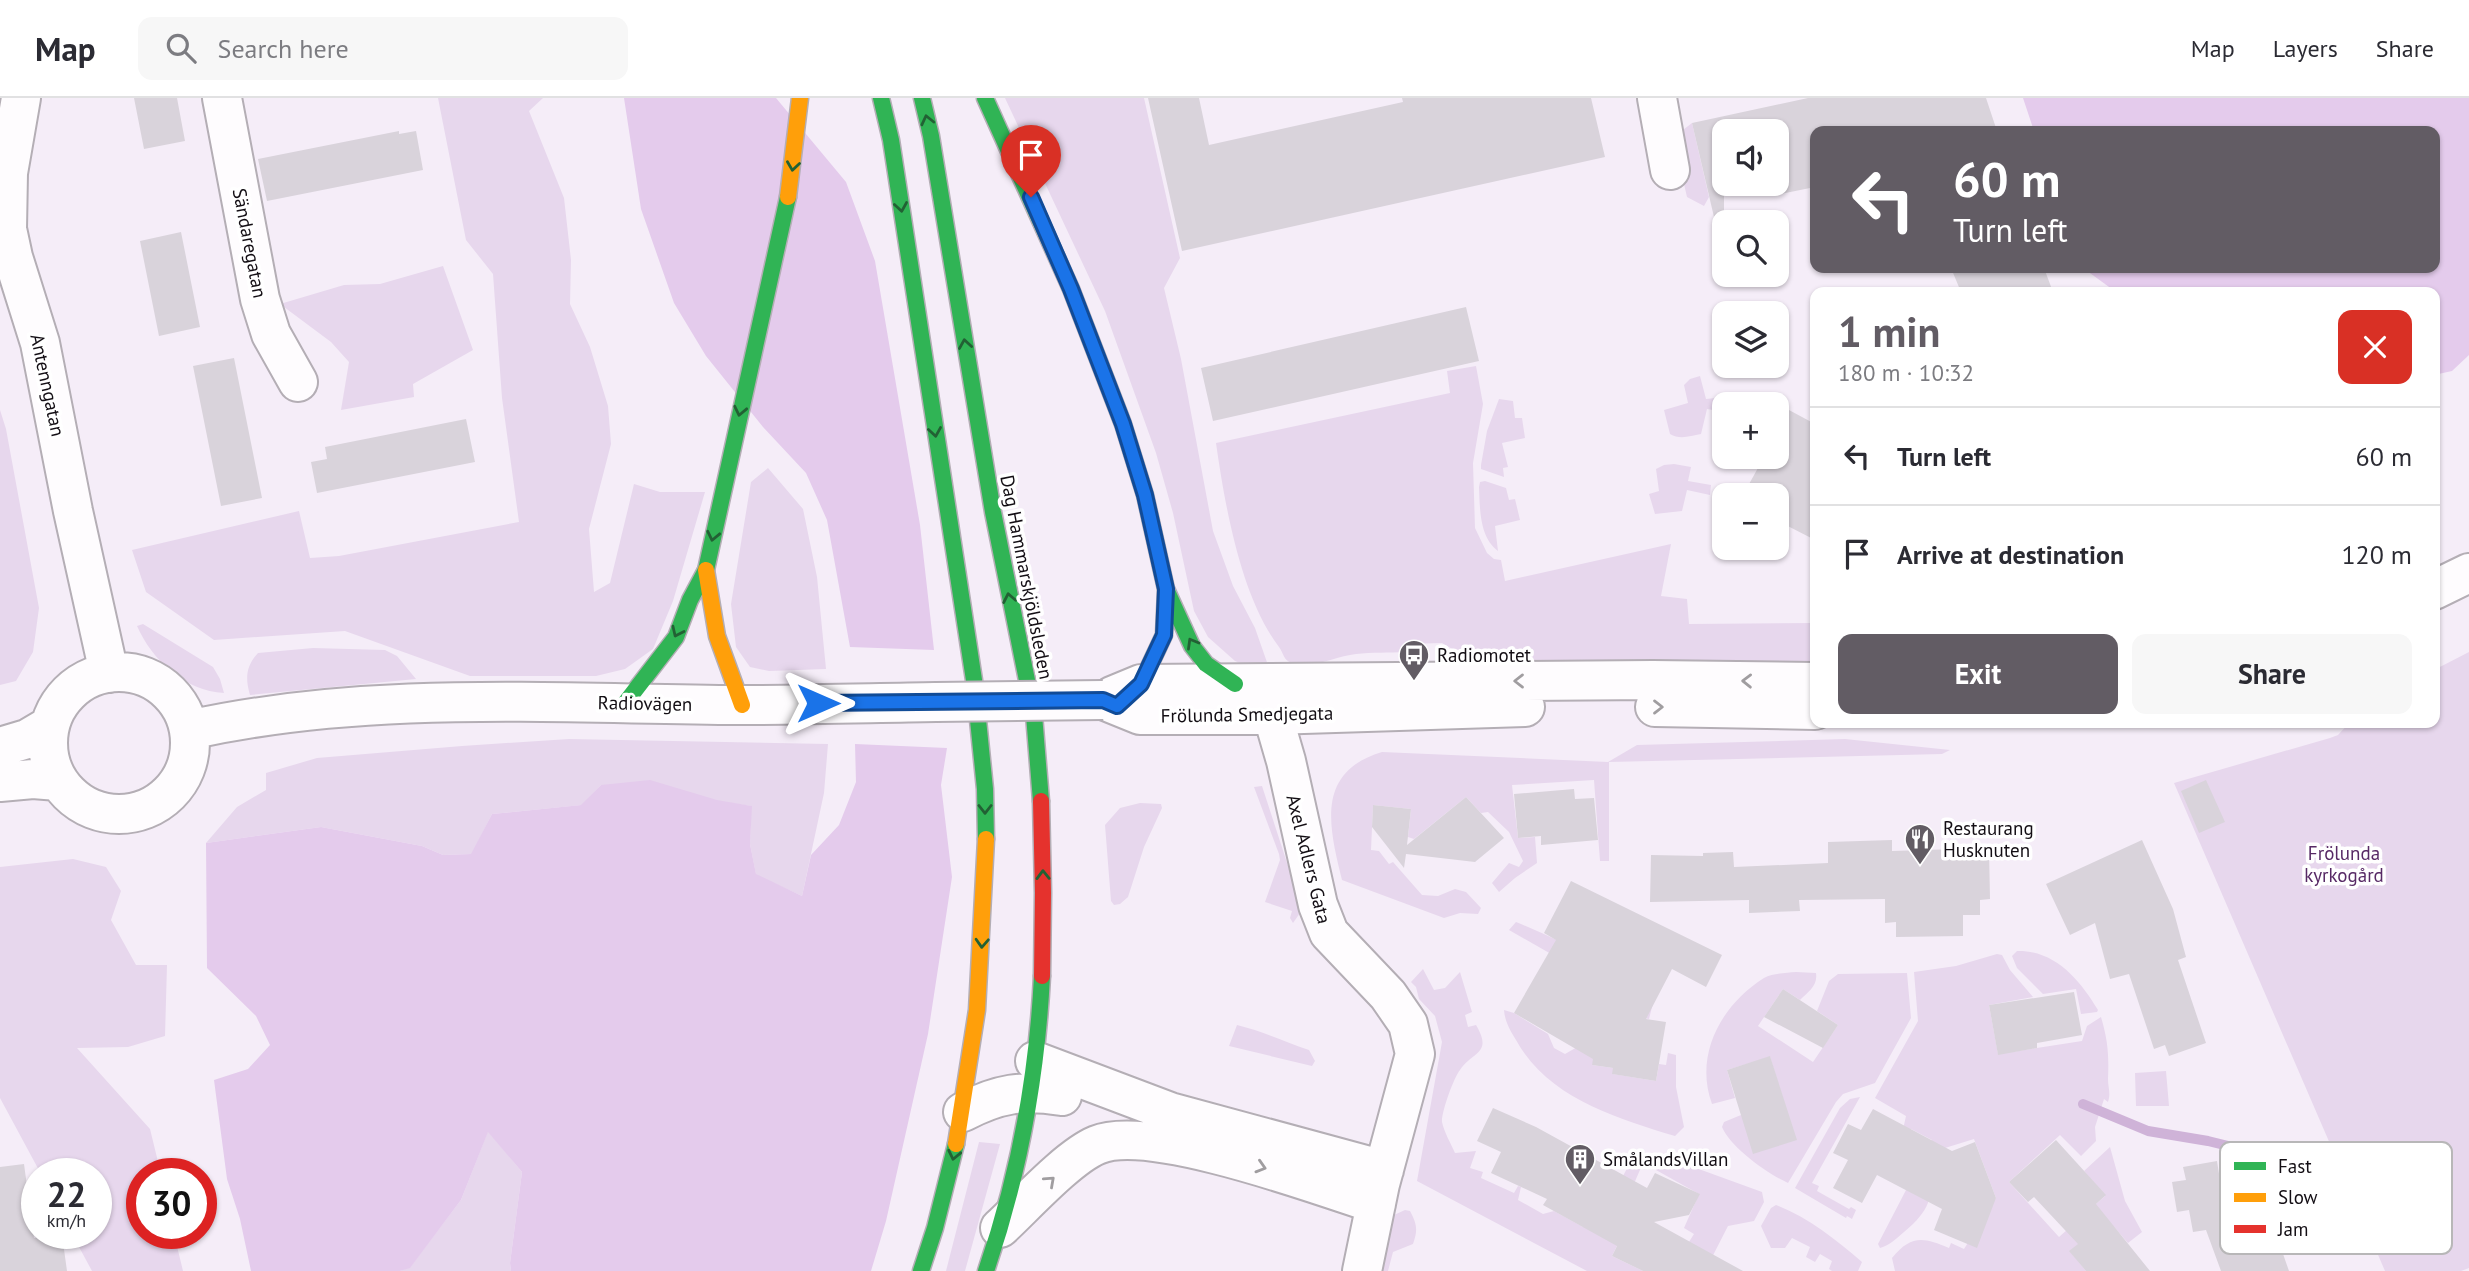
<!DOCTYPE html>
<meta charset="utf-8">
<style>
body{margin:0;font-family:"PT Sans",sans-serif;background:#f7f7f7;color:#2b2b33;height:100vh;display:flex;flex-direction:column;font-size:26px;white-space:nowrap}
*{box-sizing:border-box;margin:0}
p{font-size:23px;color:#7c7c81}
.icon{flex:none;width:38px;height:38px;fill:none;stroke:currentColor;stroke-width:2;stroke-linecap:round;stroke-linejoin:round}
.map{position:relative;flex:1;overflow:hidden}
.panel{position:absolute;left:1810px;top:189px;width:630px;height:441px;display:flex;flex-direction:column;background:#fff;border-radius:14px;box-shadow:0 2px 5px #0004}
.panel>*{flex:none}
.banner{position:absolute;left:1810px;top:28px;width:630px;height:147px;border-radius:14px;box-shadow:0 2px 5px #0004;background:#625c64;color:#fff;overflow:hidden}
.controls{position:absolute;left:1712px;top:21px;display:grid;gap:14px}
.controls a{display:grid;place-items:center;width:77px;height:77px;border-radius:14px;background:#fff;box-shadow:0 2px 5px #0004;font-size:35px}
.speed{position:absolute;left:21px;top:1060px;display:flex;gap:14px;font-size:35px;font-weight:700;text-align:center}
.speed>*{display:grid;place-content:center;width:91px;height:91px;border-radius:50%;background:#fff;box-shadow:0 2px 5px #0004;line-height:1}
.speed small{font-size:18px;font-weight:400}
.speed .limit{border:10px solid #d22;background:#fff;color:#111}
.pin{position:absolute;display:grid;place-items:center;width:60px;height:60px;color:#fff;margin:-72px -30px;border-radius:50% 50% 50% 0;rotate:-45deg;box-shadow:0 0 7px #0007}
.pin .icon{rotate:45deg}
.me{position:absolute;width:77px;margin:-38px;rotate:90deg;stroke-linejoin:round;filter:drop-shadow(0 0 5px #0008)}
.turn{display:flex;align-items:center;gap:24px;height:147px;padding:0 28px;font-size:32px}
.turn .icon{width:91px;height:91px;stroke-width:2.5}
.turn b{display:block;font-size:49px;line-height:60px}
.round{display:grid;place-items:center;flex:none;width:74px;height:74px;border-radius:14px;background:#f7f7f7}
.summary{display:flex;align-items:center;justify-content:space-between;height:119px;padding:0 28px}
h1{font-size:42px;font-weight:600;line-height:52px;color:#625c64}
.cta{display:flex;gap:14px;margin-top:auto;padding:14px 28px}
.cta a{flex:1;height:80px;border-radius:14px;background:#625c64;color:#fff;font-size:28px;font-weight:600;line-height:80px;text-align:center}
.cta a+a{background:#f7f7f7;color:#2b2b33}
ul{padding:0;list-style:none}
li{display:flex;align-items:center;gap:21px;height:98px;padding:0 28px;border-top:2px solid #e1e1e2}
li div{flex:1}
li b{display:block;font-size:26px}
li em{font-style:normal}
header{display:flex;align-items:center;gap:42px;box-sizing:border-box;height:98px;padding:0 35px;background:#fff;border-bottom:2px solid #e1e1e2}
header strong{font-size:33px}
nav{display:flex;gap:38px;margin-inline-start:auto;font-size:24px}
.search{width:490px;height:63px;background:#f7f7f7;display:flex;align-items:center;gap:18px;box-sizing:border-box;padding:0 24px;border-radius:14px;color:#7c7c81;font-size:26px}
.map>svg:first-child{display:block}
.green{fill:#e7d7ed}
.forest{fill:#e4cbec}
.lines{fill:none;stroke-linecap:round;stroke-linejoin:round}
.stream{stroke:#cfb3d8;stroke-width:10}
.building{fill:#d9d3db}
.street-casing{stroke:#b4aeb5;stroke-width:42}
.fast-casing{stroke:#b4aeb5;stroke-width:19}
.slow-casing{stroke:#b4aeb5;stroke-width:19}
.jam-casing{stroke:#b4aeb5;stroke-width:19}
.street{stroke:#fefcfe;stroke-width:38}
.fast{stroke:#30b455;stroke-width:16}
.slow{stroke:#ff9f0a;stroke-width:16}
.jam{stroke:#e5322d;stroke-width:16}
.street-bridge-casing{stroke:#b4aeb5;stroke-width:42;stroke-linecap:butt}
.street-bridge{stroke:#fefcfe;stroke-width:38}
.oneway{stroke:#226134}
.oneway2{stroke:#a09da0}
.route-casing{stroke:#114b97;stroke-width:18}
.route{stroke:#1a73e8;stroke-width:12}
.labels{text-anchor:middle;dominant-baseline:central;stroke-width:7;stroke-linejoin:round;paint-order:stroke}
.street-label{font-size:19px;fill:#130e14;stroke:#fff}
.poi-label{font-size:19px;fill:#130e14;stroke:#fff;text-anchor:start}
.park-label{font-size:19px;fill:#572965;stroke:#fff}
.key{fill:#fff;stroke:#b8b7b8;stroke-width:2}
.key-label{font-size:19px;fill:#130e14}
</style>
<header>
<strong>Map</strong>
<div class="search"><svg class="icon" aria-label="search" viewBox="0 0 24 24"><circle cx="10" cy="10" r="6"/><path d="M15 15l6 6"/></svg>Search here</div>
<nav><a>Map</a><a>Layers</a><a>Share</a></nav>
</header>
<div class="map">
<svg width="2469" height="1173" viewBox="0 0 2469 1173">
<rect width="100%" height="100%" fill="#f5edf8"/>
<path class="green" d="M438,0H543L529,13L564,100L571,162L570,206L590,249L608,308L611,346L589,431L594,494L610,485L634,386L660,394H705L673,503L653,551L625,571L596,578H470L345,533L214,542L146,494L132,452L299,413L310,460L339,458L519,424L502,300L493,176L466,142Z
M1005,0H1144L1180,160L1164,190L1181,261L1213,433L1233,488L1255,530L1269,570L1250,569L1235,563L1208,539L1194,513L1173,415L1156,355L1105,213Z
M1692,25L1709,99L1704,108L1687,99L1681,73L1679,35Z
M443,168L473,252L413,286L414,299L341,312L349,264L331,244L280,206L344,187L380,186Z
M1476,268L1483,306L1473,365L1475,430L1487,455L1494,461L1501,462L1505,483L1671,446L1661,498L1687,501L1689,526L1815,525V570L1544,562L1500,563L1498,551L1454,552L1442,545L1406,546L1405,554C1389,555 1372,554 1356,556C1337,558 1312,571 1292,565C1283,562 1284,556 1279,549C1241,499 1225,408 1216,345L1450,295L1447,273Z
M1700,278L1706,301L1734,298L1732,306H1724V314L1707,311L1701,336C1690,338 1680,342 1670,336L1664,312L1688,305L1684,287L1690,281Z
M1499,301L1513,303L1515,320H1522L1525,340L1502,345L1508,369L1503,370L1504,379L1481,371V367L1487,333Z
M0,312L6,331L39,510L33,554L16,583L0,587Z
M1674,366L1691,369L1688,383L1711,387L1710,397L1687,392L1682,413L1655,416L1649,396L1659,393L1656,371L1664,367Z
M768,370L803,411L817,479L826,571L769,573L750,569L736,549L731,506L751,384Z
M1485,383L1506,390L1509,402L1515,401L1520,422L1495,428L1498,453C1479,439 1480,410 1479,389L1480,384Z
M143,526L213,569L220,581L224,595C185,593 152,562 137,528Z
M313,550L385,552L397,558L416,581L250,597C245,580 246,568 258,555Z
M2469,554V1170L2461,1173H2385L2174,685L2330,640L2338,637L2349,625H2434V572Z
M569,641L828,646L824,695L802,798L756,777L750,746L751,708L601,687L582,707L492,716L472,756L443,757L422,748L321,729L206,745L237,709L266,692V675L317,660L462,648Z
M1845,641L1950,652L1942,656L1609,664V763H1600L1594,682L1512,687L1518,740L1535,739L1537,765L1515,780L1499,794L1492,785L1509,765L1519,769L1523,763L1509,734L1488,714L1481,715L1466,699L1414,741L1408,739L1411,711L1373,707L1371,752L1379,753L1389,766L1393,764L1422,797L1438,798L1455,791L1466,794L1481,810L1478,816L1460,815L1444,820L1342,782C1329,729 1315,674 1382,654L1608,664L1637,647Z
M1262,688L1301,808L1300,815L1293,825L1290,820L1292,813L1265,804L1280,762L1279,756L1254,689Z
M1140,705L1161,706L1162,710L1144,749L1128,799L1120,806L1114,807L1111,803L1105,727L1120,710Z
M73,761L106,769L121,793L111,822L136,867H167L165,938L128,949L77,950L150,1031L161,1076H142V1136H174L183,1173H92L72,1136H96V1076H41L0,1000V769Z
M1516,824C1565,844 1611,868 1655,897L1649,921L1620,916L1592,967L1613,970V976L1656,983L1659,966L1666,967L1668,955L1676,957V989L1684,1029L1675,1038C1616,1020 1548,1000 1516,942C1510,932 1505,924 1504,912L1514,915L1548,936L1554,950L1565,956L1579,948L1600,884L1509,832Z
M2017,853C2055,852 2080,882 2098,912L2097,914L2081,916L2076,891L2043,896L2017,870L2012,858Z
M1997,856L2002,857L2010,872L2033,899L1989,907L1998,956L2082,943L2087,928L2101,919C2108,943 2109,957 2108,981C2108,990 2111,995 2108,1004L2104,1001L2095,1029L2096,1043L2081,1058L2060,1037L2009,1084L2059,1139L2105,1098L2084,1073L2110,1049L2125,1103L2142,1134L2128,1145L2108,1122L2070,1153L2086,1173H1895L1892,1160C1911,1137 1923,1139 1949,1150L1951,1145L1964,1151L1996,1100L1974,1041L1932,1054C1931,1093 1937,1107 1904,1134C1896,1141 1890,1147 1880,1150L1878,1146L1932,1042L1911,1031L1900,1051L1894,1048L1904,1027L1906,1018L1875,1000L1918,923L1914,874L1956,868Z
M1423,871L1434,892L1445,890L1460,874L1472,914L1465,917L1468,929L1476,927C1493,956 1473,953 1460,972C1454,979 1441,1015 1442,1024C1444,1034 1451,1046 1455,1055L1476,1053L1470,1070L1483,1074L1481,1080L1514,1095L1518,1088L1521,1089L1518,1102L1543,1116L1554,1113L1583,1129L1623,1078L1634,1057L1646,1058L1623,1111L1626,1129L1612,1158L1643,1173H1587L1417,1083L1442,944L1435,918L1419,901L1416,889L1411,884Z
M1796,874L1816,875C1818,888 1808,894 1800,902L1783,891L1758,928L1813,964L1838,927L1817,913L1829,883L1838,876L1907,875L1911,920L1875,985L1843,996L1836,1004L1788,1085C1768,1076 1730,1049 1722,1029L1724,1024L1741,1017L1796,1042L1770,959L1727,972L1735,1000L1712,1006C1694,957 1721,907 1764,880C1773,875 1786,875 1796,874Z
M1237,927C1262,933 1283,943 1309,952L1315,963L1312,968L1229,948Z
M2166,973L2169,1008H2136L2135,975Z
M1860,999L1812,1085L1819,1088L1817,1093L1849,1111L1851,1109L1856,1112L1852,1121L1847,1118L1846,1120L1795,1090L1840,1010L1850,1001Z
M488,1033L522,1074L510,1165L511,1173H400L410,1169L461,1102Z
M979,1044L1000,1046L965,1173H946Z
M1663,1058L1762,1094L1764,1104L1754,1123L1728,1128L1705,1173L1682,1155L1694,1136L1684,1130L1699,1096L1656,1072Z
M1776,1107C1809,1120 1835,1141 1862,1164L1858,1173H1832L1829,1171L1832,1163L1820,1156L1815,1164L1806,1159L1810,1149L1792,1140L1785,1150H1771L1761,1128L1771,1110Z
M1405,1112L1410,1113C1417,1126 1418,1132 1413,1146L1393,1154L1388,1173H1377L1394,1117Z"/>
<path class="forest" d="M624,0H776L846,84L875,163L920,427L934,552L850,549L827,422L806,375L763,329L706,258L674,205L641,111Z
M2023,0H2469V257L2452,273L2434,277V194H2116L2083,170H2434V33H2034Z
M855,646L947,650L941,687L952,779L928,936L886,1123L871,1173H511L510,1165L522,1074L488,1034L461,1102L410,1170L400,1173H251L240,1121L227,1081L214,982L248,971L270,947L256,918L207,870L206,745L321,729L422,748L443,757L471,756L492,716L581,707L601,687L650,682L717,702L752,708L750,746L756,776L802,798L811,757L839,727L856,684Z"/>
<g class="lines">
<path class="stream" d="M2083,1006L2148,1033L2208,1043L2285,1062"/>
</g>
<path class="building" d="M134,0H177L185,43L144,51Z
M1148,0H1199L1209,47L1403,4L1402,0H1591L1605,59L1182,153Z
M1808,0H1986L1997,33H1815V89L1776,97V33H1724V118L1714,119L1692,25Z
M399,33V36L416,33L423,72L267,103L258,61Z
M181,134L200,229L159,238L140,143Z
M1951,170H2044L2053,194H1961Z
M1466,209L1479,263L1213,323L1201,270Z
M234,260L262,400L221,408L193,268Z
M1789,312L1815,326V442L1776,422V397H1743L1764,359H1776V336Z
M466,321L475,364L317,395L311,364L327,361L325,349Z
M2206,682L2225,724L2199,735L2181,693Z
M1574,691L1575,701L1594,700L1598,742L1541,747V738L1518,740L1514,696Z
M1466,699L1504,740L1475,764L1406,756L1404,770L1372,729L1373,707L1411,711L1407,747Z
M1892,742V753L1989,750L1990,801L1980,802V817H1963V838L1896,839V824L1885,825V801L1799,802L1800,813L1749,815V802L1650,804L1651,757L1703,758V755L1733,754L1734,769L1828,765V744Z
M2142,742L2173,811L2186,859L2178,862L2206,945L2169,958L2165,947L2154,951L2129,876L2110,881L2095,825L2070,837L2046,786Z
M1571,783L1722,857L1706,889L1672,871L1646,921L1666,924L1656,983L1612,976L1613,970L1592,967L1593,961L1514,915L1556,842L1544,835Z
M1783,891L1838,927L1823,950L1764,919Z
M2074,894L2082,937L2037,945V950L1998,957L1989,907Z
M1770,958L1797,1042L1753,1056L1727,972Z
M1493,1010L1536,1029L1647,1090L1655,1075L1700,1096L1689,1117L1654,1124L1743,1173H1643L1612,1158L1617,1148L1543,1107L1547,1101L1491,1075L1501,1054L1477,1043Z
M1873,1011L1952,1053L1975,1044L1996,1100L1977,1150L1934,1132L1942,1111L1877,1077L1862,1105L1833,1090L1848,1062L1833,1055L1848,1026L1861,1032Z
M2056,1042L2106,1097L2096,1106L2150,1173H2086L2069,1153L2078,1146L2034,1099L2028,1104L2009,1084Z
M2217,1063L2230,1146L2274,1130L2289,1173H2221L2206,1132L2193,1134L2189,1112L2177,1114L2172,1084L2186,1082L2183,1069Z
M24,1066L34,1140L62,1137L67,1173H0V1069Z"/>
<g class="lines">
<g class="street-casing">
<path id="street" d="M21,0L8,75L7,131L13,159L40,245L73,413L109,575
M222,0L260,201L271,236L298,284
M1657,0L1670,72
M2434,492L2469,475
M48 645a71 71 0 1 1 142 0a71 71 0 1 1-142 0Z
M1266,594L1286,663L1318,807L1329,835L1388,897L1408,926L1415,956L1380,1086L1362,1173
M1112,598L1141,586L1653,582L1815,584
M1103,602L1140,617H1272L1525,609
M1655,609L1815,612
M189,632C369,592 556,606 739,607C805,607 870,605 936,604
M0,649L27,641L49,628
M0,684L33,681L58,683
M1035,963L1170,1014L1384,1072
M963,1014C999,995 1022,992 1062,998
M1000,1130C1024,1108 1068,1059 1097,1047C1150,1025 1318,1087 1376,1106"/>
</g>
<g class="fast-casing">
<path id="fast" d="M881,0L891,42L974,582L985,691L986,741
M922,0L931,38L993,414L1034,617L1041,703
M985,0L1071,191L1123,326L1145,397L1166,491L1192,548L1206,566L1235,586
M626,604L676,539L690,502L706,472L788,99
M1117,608L1141,586L1164,537L1166,493
M921,1173L935,1130L956,1046
M986,1173C1019,1077 1037,980 1042,878"/>
</g>
<g class="slow-casing">
<path id="slow" d="M788,99L800,0
M706,472L717,538L742,607
M956,1046L977,912L986,741"/>
</g>
<g class="jam-casing">
<path id="jam" d="M1041,703L1043,795L1042,878"/>
</g>
<use href="#street" class="street"/>
<use href="#fast" class="fast"/>
<use href="#slow" class="slow"/>
<use href="#jam" class="jam"/>
<g class="street-bridge-casing">
<path id="street-bridge" d="M936,604L1103,602"/>
</g>
<use href="#street-bridge" class="street-bridge"/>
</g>
<defs><path id="oneway-chevron" d="M-2-3.5L2.5 0L-2 3.5" fill="none" stroke-width="1.6" stroke-linecap="round" stroke-linejoin="round" transform="scale(1.75)"/></defs>
<g class="oneway">
<use href="#oneway-chevron" transform="translate(927 22) rotate(-103)"/>
<use href="#oneway-chevron" transform="translate(793 68) rotate(98)"/>
<use href="#oneway-chevron" transform="translate(901 109) rotate(81)"/>
<use href="#oneway-chevron" transform="translate(965 246) rotate(-99)"/>
<use href="#oneway-chevron" transform="translate(740 313) rotate(102)"/>
<use href="#oneway-chevron" transform="translate(935 334) rotate(81)"/>
<use href="#oneway-chevron" transform="translate(713 438) rotate(102)"/>
<use href="#oneway-chevron" transform="translate(1009 500) rotate(-101)"/>
<use href="#oneway-chevron" transform="translate(677 534) rotate(115)"/>
<use href="#oneway-chevron" transform="translate(1192 545) rotate(-120)"/>
<use href="#oneway-chevron" transform="translate(985 711) rotate(90)"/>
<use href="#oneway-chevron" transform="translate(1043 777) rotate(-91)"/>
<use href="#oneway-chevron" transform="translate(982 845) rotate(93)"/>
<use href="#oneway-chevron" transform="translate(954 1057) rotate(102)"/>
</g>
<g class="oneway2">
<use href="#oneway-chevron" transform="translate(1519 583) rotate(180)"/>
<use href="#oneway-chevron" transform="translate(1747 583) rotate(-179)"/>
<use href="#oneway-chevron" transform="translate(1658 609)"/>
<use href="#oneway-chevron" transform="translate(1261 1069) rotate(17)"/>
<use href="#oneway-chevron" transform="translate(1050 1083) rotate(-42)"/>
</g>
<g class="lines">
<g class="route-casing">
<path id="route" d="M818,605L1103,602L1117,608L1141,586L1164,537L1166,491L1145,397L1123,326L1071,191L1031,99"/>
</g>
<use href="#route" class="route"/>
</g>
<defs>
<g id="bus-pin" transform="scale(1.575)"><path d="M0 17L-7.5 6A9.5 9.5 0 1 1 7.5 6Z" fill="#625c64" stroke="#fff"/><path d="M-5-6H5V4H4V6H2V4H-2V6H-4V4H-5ZM-3.5-4V0h7V-4ZM-3.5 1.2v1.5H-2V1.2ZM2 1.2v1.5H3.5V1.2Z" fill="#fff"/></g>
<g id="restaurant-pin" transform="scale(1.575)"><path d="M0 17L-7.5 6A9.5 9.5 0 1 1 7.5 6Z" fill="#625c64" stroke="#fff"/><path d="M-5-6h1v4h1v-4h1v4h1v-4h1v5L-1.5 .5V6h-2V.5L-5-1ZM5-6V6H3V1.5H1.5Q1.5-4 5-6Z" fill="#fff"/></g>
<g id="building-pin" transform="scale(1.575)"><path d="M0 17L-7.5 6A9.5 9.5 0 1 1 7.5 6Z" fill="#625c64" stroke="#fff"/><path d="M-4-6H4V6H1V3H-1V6H-4ZM-2.5-4.3h1.7v1.8h-1.7ZM.8-4.3h1.7v1.8H.8ZM-2.5-1h1.7V.8h-1.7ZM.8-1h1.7V.8H.8Z" fill="#fff"/></g>
</defs>
<g fill-rule="evenodd">
<use href="#bus-pin" x="1414" y="557"/>
<use href="#restaurant-pin" x="1920" y="741"/>
<use href="#building-pin" x="1580" y="1061"/>
</g>
<g class="labels">
<g class="street-label">
<text transform="translate(250 145) rotate(79)">Sändaregatan</text>
<text transform="translate(48 287) rotate(78)">Antenngatan</text>
<text transform="translate(1027 479) rotate(79)">Dag Hammarskjöldsleden</text>
<text transform="translate(645 605) rotate(1)">Radiovägen</text>
<text transform="translate(1247 616) rotate(-1)">Frölunda Smedjegata</text>
<text transform="translate(1309 761) rotate(76)">Axel Adlers Gata</text>
</g>
<g class="poi-label">
<text x="1437" y="557">Radiomotet</text>
<text x="1943" y="730">Restaurang<tspan x="1943" dy="22">Husknuten</tspan></text>
<text x="1603" y="1061">SmålandsVillan</text>
</g>
<g class="park-label">
<text x="2344" y="755">Frölunda<tspan x="2344" dy="22">kyrkogård</tspan></text>
</g>
</g>
<rect x="2220" y="1044" width="232" height="112" rx="10" class="key"/>
<rect x="2234" y="1064" width="32" height="8" fill="#30b455"/>
<rect x="2234" y="1095" width="32" height="9" fill="#ff9f0a"/>
<rect x="2234" y="1127" width="32" height="8" fill="#e5322d"/>
<g class="key-label">
<text x="2278" y="1075">Fast</text>
<text x="2278" y="1106">Slow</text>
<text x="2278" y="1138">Jam</text>
</g>
</svg>
<div class="controls">
<a><svg class="icon" aria-label="sound" viewBox="0 0 24 24"><path d="M4 9h4l5-4v14l-5-4H4zM17 9q2 3 0 6"/></svg></a>
<a><svg class="icon" aria-label="search" viewBox="0 0 24 24"><circle cx="10" cy="10" r="6"/><path d="M15 15l6 6"/></svg></a>
<a><svg class="icon" aria-label="layers" viewBox="0 0 24 24"><path d="M12 4l9 5-9 5-9-5zM3 14l9 5 9-5"/></svg></a>
<a>+</a>
<a>−</a>
</div>
<div class="speed"><div>22<small>km/h</small></div><div class="limit">30</div></div>
<div class="pin" style="left:1031px;top:99px;background:#d93025"><svg class="icon" aria-label="arrive" viewBox="0 0 24 24"><path d="M6 21V4h12l-3 4 3 4H6"/></svg></div>
<svg class="me" style="left:818px;top:605px" viewBox="-20 -20 40 40"><path d="M0-17L14 15 0 8-14 15z" fill="#1a73e8" stroke="#fff" stroke-width="4"/></svg>
<div class="banner">
<div class="turn"><svg class="icon" aria-label="left" viewBox="0 0 24 24"><path d="M17 20v-9H6M10 6l-5 5 5 5"/></svg><div><b>60 m</b>Turn left</div></div>
</div>
<section class="panel">
<div class="summary"><div><h1>1 min</h1><p>180 m · 10:32</p></div><a class="round" style="background:#d93025;color:#fff"><svg class="icon" aria-label="close" viewBox="0 0 24 24"><path d="M6 6l12 12M18 6L6 18"/></svg></a></div>
<ul>
<li><svg class="icon" aria-label="left" viewBox="0 0 24 24"><path d="M17 20v-9H6M10 6l-5 5 5 5"/></svg><div><b>Turn left</b></div><em>60 m</em></li>
<li><svg class="icon" aria-label="arrive" viewBox="0 0 24 24"><path d="M6 21V4h12l-3 4 3 4H6"/></svg><div><b>Arrive at destination</b></div><em>120 m</em></li>
</ul>
<div class="cta"><a>Exit</a><a>Share</a></div>
</section>
</div>
